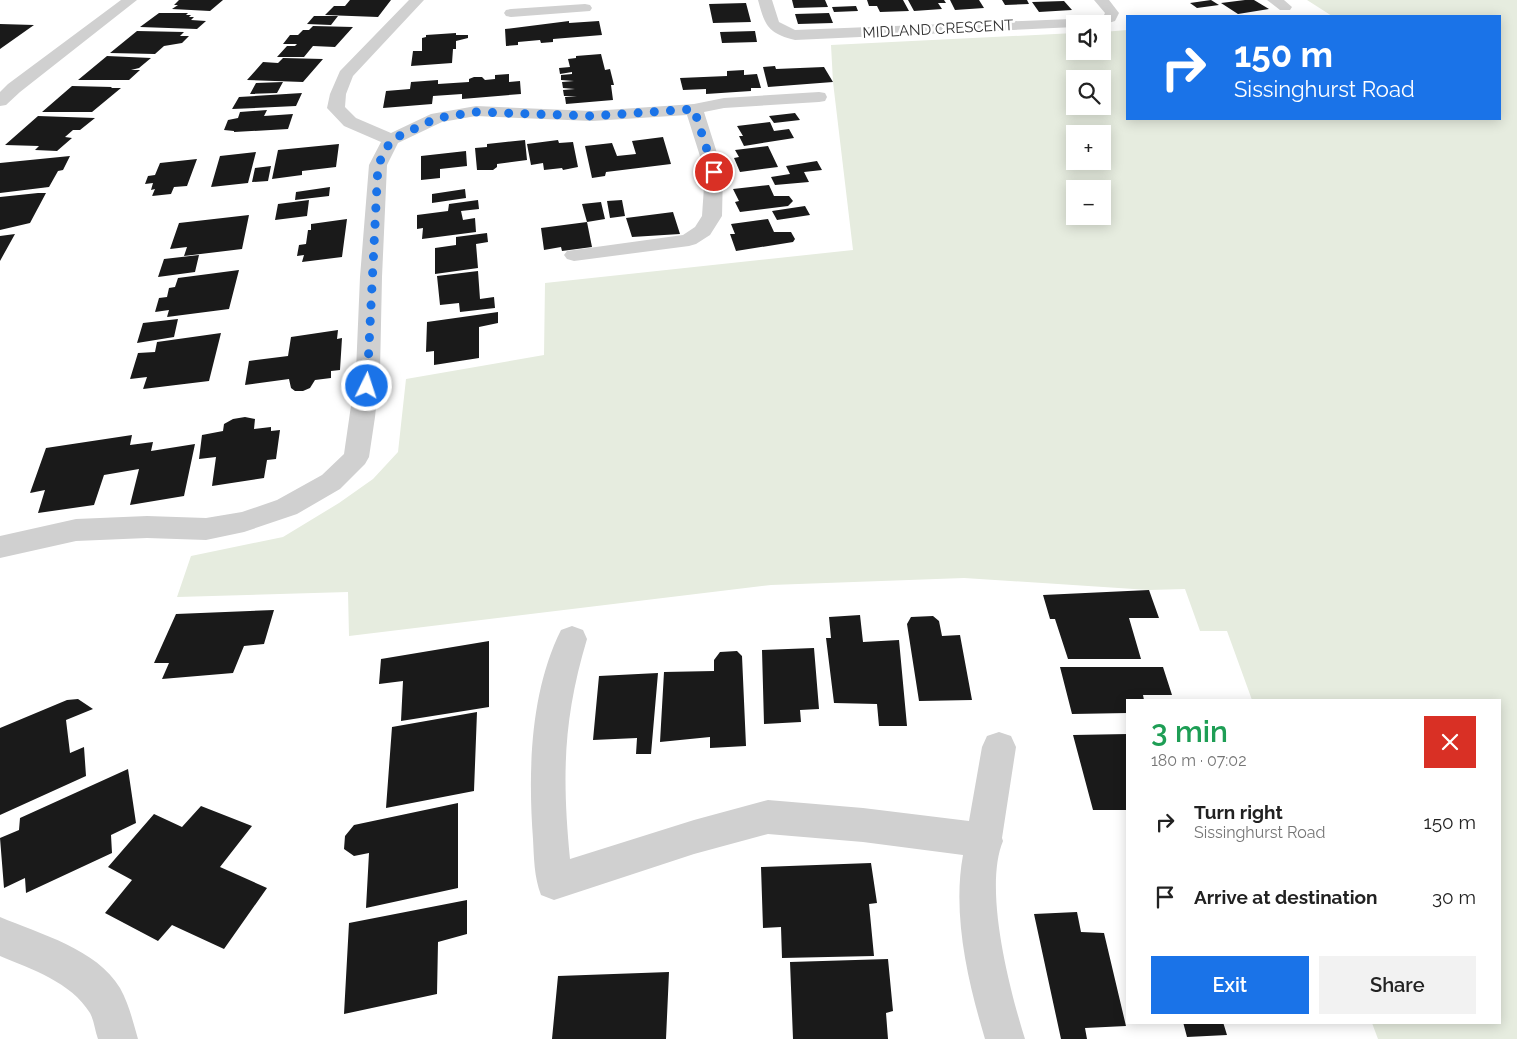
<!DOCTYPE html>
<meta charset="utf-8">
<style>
body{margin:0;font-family:Raleway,sans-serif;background:#f2f2f2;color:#222;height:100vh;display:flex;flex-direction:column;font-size:19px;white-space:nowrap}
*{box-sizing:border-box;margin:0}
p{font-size:16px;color:#767676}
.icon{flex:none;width:28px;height:28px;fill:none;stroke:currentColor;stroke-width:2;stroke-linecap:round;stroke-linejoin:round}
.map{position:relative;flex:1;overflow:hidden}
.sheet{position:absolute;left:1126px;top:699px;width:375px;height:325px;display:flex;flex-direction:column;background:#fff;border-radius:0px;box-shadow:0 2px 12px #0003}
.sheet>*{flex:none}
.hud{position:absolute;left:1126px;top:15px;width:375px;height:105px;border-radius:0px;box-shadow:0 2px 12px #0003;background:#1a73e8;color:#fff;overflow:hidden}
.buttons{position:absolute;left:1066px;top:15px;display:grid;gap:10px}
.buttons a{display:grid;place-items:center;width:45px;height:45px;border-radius:0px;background:#fff;box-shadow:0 2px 12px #0003;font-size:25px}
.pin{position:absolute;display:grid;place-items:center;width:42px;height:42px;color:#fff;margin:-21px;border:2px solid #fff;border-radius:50%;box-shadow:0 1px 5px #0007}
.me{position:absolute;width:55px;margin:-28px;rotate:4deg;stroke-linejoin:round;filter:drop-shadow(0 0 4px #0008)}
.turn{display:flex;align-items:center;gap:18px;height:105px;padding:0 25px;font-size:22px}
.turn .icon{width:65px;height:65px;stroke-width:2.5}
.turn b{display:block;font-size:35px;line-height:42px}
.round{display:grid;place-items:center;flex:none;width:52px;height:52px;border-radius:0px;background:#f2f2f2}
.head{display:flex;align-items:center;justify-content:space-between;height:85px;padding:0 25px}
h1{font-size:30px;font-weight:600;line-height:38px;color:#1e9e55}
.cta{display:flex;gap:10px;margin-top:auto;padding:10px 25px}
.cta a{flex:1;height:58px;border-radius:0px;background:#1a73e8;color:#fff;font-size:20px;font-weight:600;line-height:58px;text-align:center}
.cta a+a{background:#f2f2f2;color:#222}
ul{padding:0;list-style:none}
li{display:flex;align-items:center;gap:15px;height:75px;padding:0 25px}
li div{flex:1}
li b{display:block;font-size:19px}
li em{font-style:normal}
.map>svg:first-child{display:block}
.green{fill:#e6ecdf;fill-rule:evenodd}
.building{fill:#1a1a1a}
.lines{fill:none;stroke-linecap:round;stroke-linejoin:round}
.street{fill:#d0d0d0;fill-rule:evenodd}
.route{stroke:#1a73e8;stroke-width:9;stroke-dasharray:0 16.2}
.labels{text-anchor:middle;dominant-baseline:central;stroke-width:5;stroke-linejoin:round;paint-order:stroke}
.far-street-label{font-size:15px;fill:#333;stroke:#fff}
</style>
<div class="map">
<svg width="1517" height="1039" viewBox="0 0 1517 1039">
<rect width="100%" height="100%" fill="#fff"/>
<path class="green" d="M1307,0H1517V1039H1378L1372,1023L1500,1022V700H1252L1227,631H1200L1185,589L1149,590L964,578L771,585L349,636L348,592L177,597L191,556L283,537L339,503L373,479L398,452L406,379L544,355L545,283L853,250L833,82L831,45L1075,33V51H1102L1103,32L1127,30L1128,119H1500V16H1332ZM1075,79H1102V106H1075ZM1075,134H1102V161H1075ZM1075,189H1102V216H1075Z"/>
<path class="building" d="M179,0H223L210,11L172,9L178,5H174Z
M350,0H391L378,17L325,15L334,6H345Z
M792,0H825L828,7L794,8Z
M867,0H903L909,11L880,12L877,6H869Z
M908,0H944L946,3H938L942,9L914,11Z
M950,0H979L984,8L955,10Z
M1002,0H1027L1029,4L1005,5Z
M1211,0L1219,5L1197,8L1190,3Z
M1245,0H1254L1269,9L1238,14L1221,3Z
M1064,1L1072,10L1039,12L1032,2Z
M746,3L751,22L713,23L709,4Z
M856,6L858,11L834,12L832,7Z
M159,13H188L186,15H191L189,17H194L191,20L206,21L197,29L140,27Z
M829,13L833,23L798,24L795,14Z
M314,16H338L331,25L307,24Z
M569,21V23L599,21L602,35L553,39V42L541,43L540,40L518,42V45L506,46L505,29Z
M0,24L34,25L0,49Z
M313,26L353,27L335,47L313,46L304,57H277L287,46H295L297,44H283L290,35H298L303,30H309Z
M137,31L184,32L180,36H189L182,43L164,46L155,54L110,53Z
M755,31L757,42L722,43L720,32Z
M456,33V35H468V38L456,41V49H453L452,63L411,66L413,51H422V38L426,37V35Z
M601,54L605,70L610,69L614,85H611L613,100L566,104L565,97L577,96H564L563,90L575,89L563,88L562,82L574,81L561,80V75L572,74V72L560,74L559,68L570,67L568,59L576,58V56Z
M107,56L151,58L139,68L131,70H140L129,80H78Z
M283,58L323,59L303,82L247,80L263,62L278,63Z
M775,66L776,69L824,67L833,82L768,87L763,67Z
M744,70V75L757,74L761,88H751V91L706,94V89L683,90L680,78L727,76V71Z
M509,74V82L520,81L521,94L462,99V94L433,96L432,104L383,108L386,91L410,89L411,82L438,80V84L469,82V79L474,77H482L485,80L495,79V75Z
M283,82L277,93L250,94L256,83Z
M72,86L112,87L111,88H121L92,112H42Z
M302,93L296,106L232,109L239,97Z
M267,110L264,116L293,114L288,129L234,132V131L224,130L228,120L238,118L240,112Z
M795,113L800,120L774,123L769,116Z
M38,116L95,118L80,130H73L65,137L72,138L57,151L35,150L39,146L5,145Z
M770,122L774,131L789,129L794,138L744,146L739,136H743L737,126Z
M663,137L671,164L606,172L605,176L592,178L585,146L612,143L617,156L636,154L632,141Z
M525,140L527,160L497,164V167L493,170H477L475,148L487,147V144Z
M558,140L559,143L573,142L578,167L563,170L562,168L544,170L543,163L531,165L527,144Z
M339,144L336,167L302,171V175L272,179L278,150Z
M768,146L778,167L740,172L734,158L739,157L735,150Z
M466,151L467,166L440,169V178L421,180V156Z
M256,152L248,183L211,187L220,156Z
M70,156L63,170L58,171L49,187L0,193V163Z
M197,159L187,186L174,187L171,194L152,196L155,189L151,190L153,183L145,184L148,176L155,175L160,163Z
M817,161L822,170L804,172L809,182L775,185L771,177L790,174L786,166Z
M271,166L268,181L252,182L255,168Z
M769,185L774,196H789L793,201L788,206L740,212L735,202L739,201L733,189Z
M330,187L329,196L295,200L296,192Z
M465,189L466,198L432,203V194Z
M38,193H46L30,223L0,230V197Z
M309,200L307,216L275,220L278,204Z
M478,200L479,209L461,211L463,220L475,218L476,232L422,239L423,228L417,229V215L448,211L449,204Z
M622,200L625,216L610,218L607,201Z
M601,202L605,219L587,222L582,204Z
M805,206L810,215L777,220L772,211Z
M673,212L680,234L632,237L626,218Z
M249,215L242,249L184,256L187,247L170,249L179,223Z
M347,219L342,257L302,262L304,255L297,256L299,245L306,244L308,230H311V224Z
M768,219L774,232H791L795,239L793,242L736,251L730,234H735L731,224Z
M587,222L592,247L562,251L561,247L544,250L541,228Z
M487,233L488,242L476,244L478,268L435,274V248L456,245V237Z
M15,234L0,261V236Z
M199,255L195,272L158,277L164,259Z
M239,270L229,309L167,317L169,310L155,312L159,298L167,297L169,288L175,287L178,278Z
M478,271L480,299L494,297L495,308L460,312L459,303L440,305L437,276Z
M498,312V323L479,327V358L434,365V351L426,352L427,322Z
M178,319L174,337L137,343L143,323Z
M338,330L337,339L342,338L340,370L331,371V378L315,380L310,388L303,391H295L291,388L289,379L245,385L249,361L288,356L291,337Z
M221,333L209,381L143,389L147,377L130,379L138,353L155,352L157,342Z
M245,417L255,419L254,429L271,427V431L280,430L276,459L267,460L264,478L212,486L216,457L199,459L202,435L223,431L224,424L233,419Z
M132,435L130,445L153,442L151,451L195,444L184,496L130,505L139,469L104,475L94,505L38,513L45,490L30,493L46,448Z
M1149,590L1159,618H1129L1141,659H1068L1055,619H1050L1043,595Z
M274,610L264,644L244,646L233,673L162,679L169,663H154L176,614Z
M860,615L863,642L899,640L907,726H879L877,704L834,703L826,638H831L829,617Z
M933,616L939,621L942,636L960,635L972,700L919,701L907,624L911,617Z
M489,641V707L401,721L403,681L379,684L381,659Z
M814,648L819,709L800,710L801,722L764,724L762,650Z
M737,651L742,656L746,746L710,748V737L660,742L664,672L714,671V660L720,652Z
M1060,667H1163L1172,695H1143L1144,700H1128V713L1072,714Z
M658,673L651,754H636L637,738L593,740L599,676Z
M78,699L93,709L66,720L70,753L84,747L86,776L0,815V728L67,700Z
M477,712L474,791L386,808L392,727Z
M1128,734V810H1093L1073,735Z
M128,769L136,823L111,835L112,853L26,893L25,878L4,888L0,838L19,830L20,818Z
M458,803V888L366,908L369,853L354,856L344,849L345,836L354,825Z
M201,806L252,826L220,867L267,888L224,949L172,925L158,941L105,913L132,880L108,867L154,814L182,827Z
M871,863L877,903L869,904L874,956L782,958L781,927L763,928L761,867Z
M467,900V934L438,942L437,994L344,1014L349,923Z
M1077,912L1081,932L1104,933L1126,1026L1085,1028L1087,1039H1061L1034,914Z
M888,959L893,1011L886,1013L888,1039H793L790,962Z
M669,972L666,1039H552L558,976Z
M1183,1022H1223L1227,1035L1187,1037Z"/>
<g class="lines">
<path class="street" d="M121,0H137L20,92L6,105L0,106V92L8,84Z
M409,0H424L353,76L346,94L345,107L356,118L391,133L431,114L476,106L592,111L694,104L724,98L819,92L825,93L827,97L825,101L819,102L724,108L704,112L723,172L722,216L710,235L696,244L689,246L574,261L567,259L564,255L567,251L683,235L695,227L702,216L705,172L687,115L592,121L476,116L442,122L398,143L387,165L382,277L380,371L375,417L369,457L365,464L340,489L297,514L244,532L206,540L147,538L76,541L0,558V536L76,519L147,516L206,518L242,512L277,500L322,475L344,454L356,371L360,277L369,165L381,142L344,126L327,108L330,94L340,71Z
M758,0H772L779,22L795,30L1095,18L1104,15L1105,13L1094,0H1109L1119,13L1115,21L1102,25L1075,24V27L795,40C768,33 765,26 758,0Z
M1267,0H1284L1292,7L1290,10H1280Z
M585,4L590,5L592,8L590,11L511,17L506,16L504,13L506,10L511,9Z
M572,626L583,630L587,639C563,719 562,776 570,859L694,820L768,800L863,808L969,821L982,747L987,736L999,732L1011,736L1016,747L1002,838L1003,841C983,889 1010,991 1025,1039H985C968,982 952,915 963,855L863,842L768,834L694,854L554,900L541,895C534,877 534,858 533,839C528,771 530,692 561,630Z
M0,917C40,934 97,949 120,988C129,1004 133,1022 138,1039H98C95,1031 94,1020 90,1013C71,982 31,969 0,956Z"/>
</g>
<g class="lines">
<path class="route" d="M367,386L378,165L391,140L437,118L476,112L592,116L694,109L714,172"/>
</g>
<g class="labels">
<g class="far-street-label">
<text transform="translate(938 29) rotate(-3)">MIDLAND CRESCENT</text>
</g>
</g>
</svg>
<div class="buttons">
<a><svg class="icon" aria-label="sound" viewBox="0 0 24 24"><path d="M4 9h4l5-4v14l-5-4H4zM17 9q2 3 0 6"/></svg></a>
<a><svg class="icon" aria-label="search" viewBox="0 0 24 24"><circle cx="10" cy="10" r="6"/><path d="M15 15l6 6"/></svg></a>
<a>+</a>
<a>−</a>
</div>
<div class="pin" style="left:714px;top:172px;background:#d93025"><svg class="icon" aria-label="arrive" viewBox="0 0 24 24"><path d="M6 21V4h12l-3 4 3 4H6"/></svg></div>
<svg class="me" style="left:367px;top:386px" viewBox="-20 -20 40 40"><circle r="17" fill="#1a73e8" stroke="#fff" stroke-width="3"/><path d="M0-11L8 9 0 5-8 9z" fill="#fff"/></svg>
<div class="hud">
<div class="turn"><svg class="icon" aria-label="right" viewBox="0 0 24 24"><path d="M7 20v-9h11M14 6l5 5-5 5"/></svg><div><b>150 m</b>Sissinghurst Road</div></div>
</div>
<section class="sheet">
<div class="head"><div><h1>3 min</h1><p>180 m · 07:02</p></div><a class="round" style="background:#d93025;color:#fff"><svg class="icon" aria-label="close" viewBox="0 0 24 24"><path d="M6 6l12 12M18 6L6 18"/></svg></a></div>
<ul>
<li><svg class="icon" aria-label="right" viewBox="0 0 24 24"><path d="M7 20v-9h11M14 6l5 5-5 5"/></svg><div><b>Turn right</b><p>Sissinghurst Road</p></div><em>150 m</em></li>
<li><svg class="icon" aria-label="arrive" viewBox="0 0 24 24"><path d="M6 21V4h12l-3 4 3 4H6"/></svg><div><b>Arrive at destination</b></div><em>30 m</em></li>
</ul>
<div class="cta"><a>Exit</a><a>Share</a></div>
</section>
</div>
